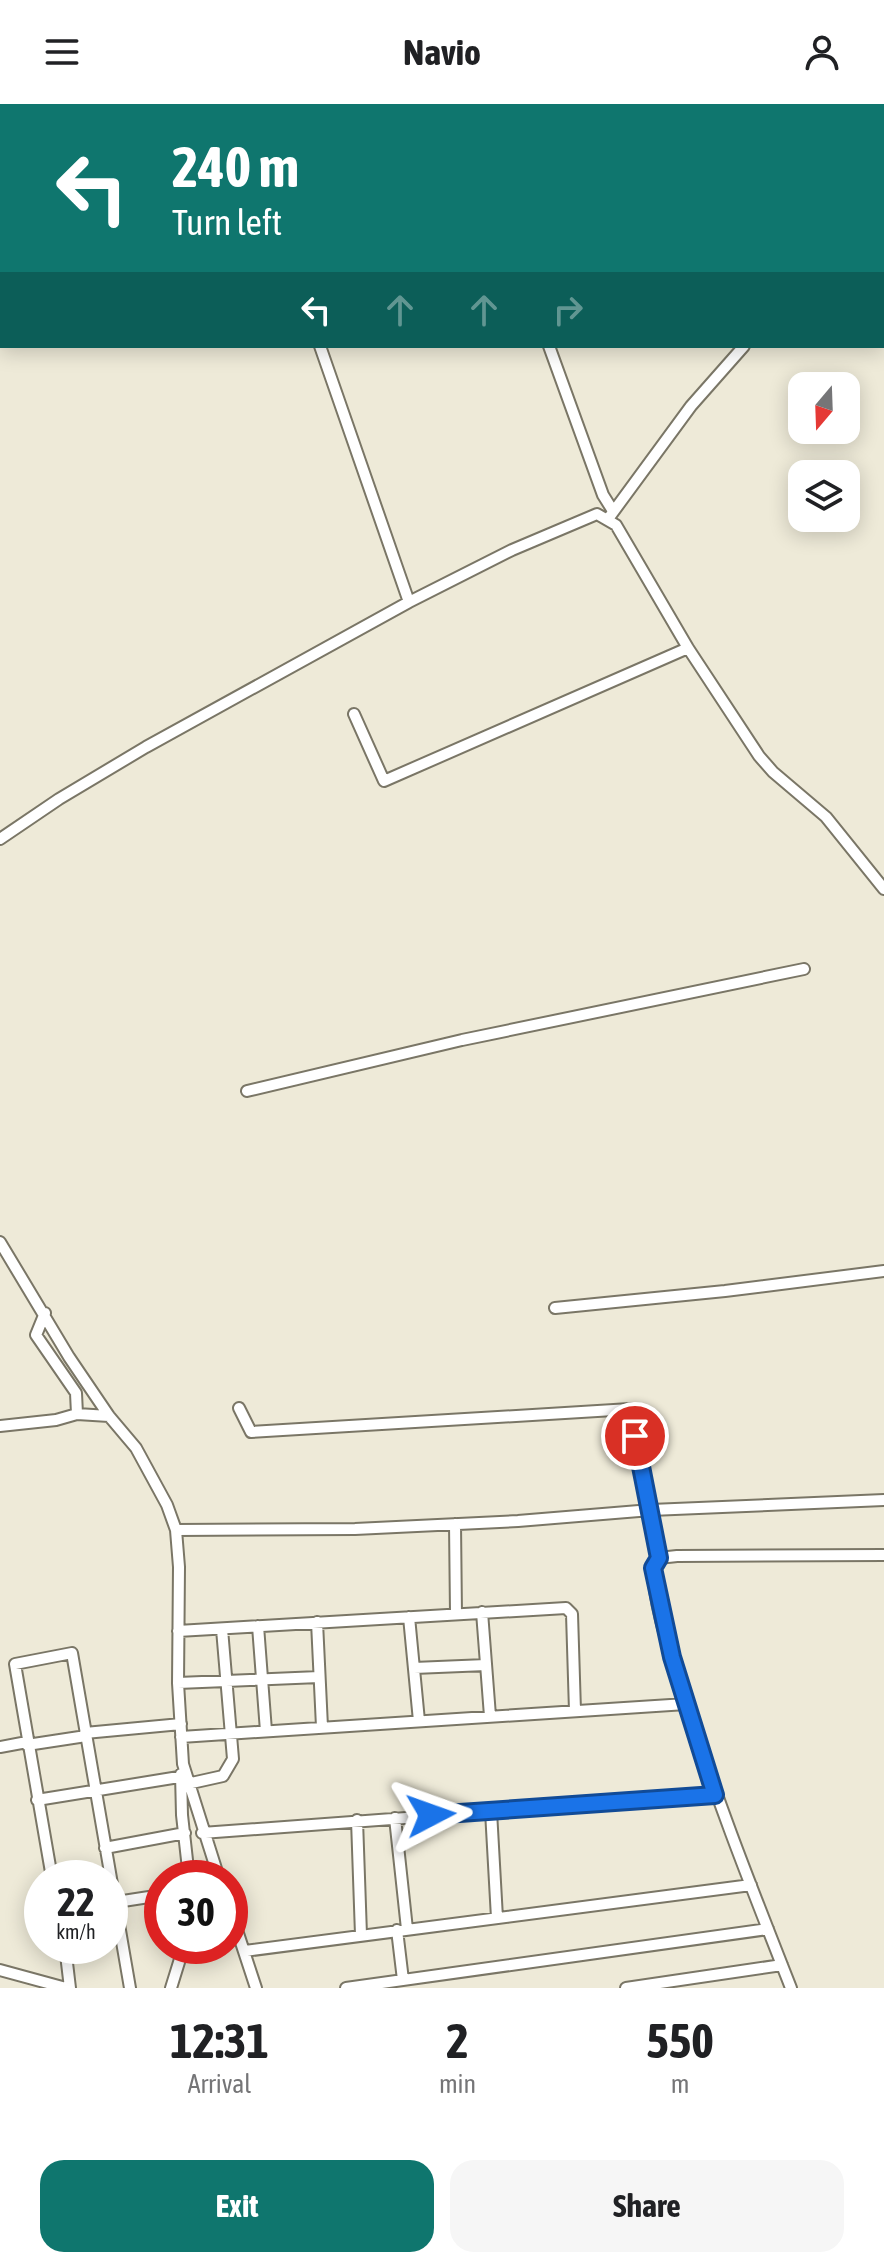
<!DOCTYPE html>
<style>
body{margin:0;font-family:"Asap Condensed",sans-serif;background:#f6f6f6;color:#202124;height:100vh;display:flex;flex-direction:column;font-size:30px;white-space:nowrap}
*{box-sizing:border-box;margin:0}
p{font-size:26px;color:#757577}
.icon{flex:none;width:44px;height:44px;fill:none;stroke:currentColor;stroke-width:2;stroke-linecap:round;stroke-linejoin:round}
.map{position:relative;height:1884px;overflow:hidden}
.side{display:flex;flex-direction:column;background:#fff;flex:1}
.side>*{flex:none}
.banner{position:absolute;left:0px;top:0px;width:884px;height:244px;box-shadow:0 4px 20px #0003;background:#0f766e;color:#fff;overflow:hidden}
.needle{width:52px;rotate:199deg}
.fabs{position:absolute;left:788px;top:268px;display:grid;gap:16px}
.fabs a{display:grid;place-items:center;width:72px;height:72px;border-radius:16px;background:#fff;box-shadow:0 4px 20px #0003;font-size:40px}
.speed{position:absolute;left:24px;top:1756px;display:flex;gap:16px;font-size:40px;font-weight:700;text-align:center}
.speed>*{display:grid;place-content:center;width:104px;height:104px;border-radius:50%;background:#fff;box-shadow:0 4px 20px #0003;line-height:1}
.speed small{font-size:20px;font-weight:400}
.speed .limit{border:12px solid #d22;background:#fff;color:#111}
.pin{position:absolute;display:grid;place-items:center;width:68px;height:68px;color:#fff;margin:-34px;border:4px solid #fff;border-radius:50%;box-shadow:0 2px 8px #0007}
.me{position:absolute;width:88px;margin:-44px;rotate:86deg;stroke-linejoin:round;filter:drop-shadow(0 0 6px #0008)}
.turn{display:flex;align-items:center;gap:28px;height:168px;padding:0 40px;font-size:36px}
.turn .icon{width:104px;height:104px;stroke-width:2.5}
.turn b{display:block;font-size:56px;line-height:68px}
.lanes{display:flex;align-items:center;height:76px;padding:0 40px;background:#0003;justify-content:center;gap:40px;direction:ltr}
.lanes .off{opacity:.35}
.eta{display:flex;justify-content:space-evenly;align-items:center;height:136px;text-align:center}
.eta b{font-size:48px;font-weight:700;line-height:56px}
.action{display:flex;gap:16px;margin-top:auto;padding:16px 40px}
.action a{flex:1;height:92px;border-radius:24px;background:#0f766e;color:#fff;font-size:32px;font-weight:700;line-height:92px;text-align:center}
.action a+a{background:#f6f6f6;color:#202124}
header{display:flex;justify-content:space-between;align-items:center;height:104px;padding:0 40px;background:#fff;font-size:36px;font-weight:700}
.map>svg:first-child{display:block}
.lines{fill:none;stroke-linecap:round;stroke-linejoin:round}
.minor-casing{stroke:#7a7666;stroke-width:14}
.minor{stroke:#fff;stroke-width:10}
.route-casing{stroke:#114b97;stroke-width:20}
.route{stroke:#1a73e8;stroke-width:14}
</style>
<header><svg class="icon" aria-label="menu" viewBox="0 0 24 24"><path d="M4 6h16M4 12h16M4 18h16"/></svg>Navio<svg class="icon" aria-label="person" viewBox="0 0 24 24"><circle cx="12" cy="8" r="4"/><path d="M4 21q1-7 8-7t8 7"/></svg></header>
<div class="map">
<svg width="884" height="1884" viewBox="0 0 884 1884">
<rect width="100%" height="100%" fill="#eeead8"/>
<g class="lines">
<g class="minor-casing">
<path id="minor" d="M235,0L236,2
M462,0V2
M882,139L884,138
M320,242L409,498
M549,242L603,391L613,407
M608,415L691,302L744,242
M354,610L384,677L688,544
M0,735L59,695L146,643L409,498L512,446L597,410L616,421L688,544L759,652L773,668L826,713L884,785
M247,987L462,936L804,865
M0,1138L69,1253L109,1312L136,1344L167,1401L176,1426L179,1463L178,1579L183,1660L219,1774
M555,1204L725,1187L884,1167
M239,1304L251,1328L630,1305L659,1454
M77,1310L109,1312
M0,1322L56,1316L77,1310L76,1289L36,1231L45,1209
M455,1420L456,1510
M176,1426L355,1425L518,1417L651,1406L884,1396
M482,1508L490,1612
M409,1513L419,1617
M317,1518L322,1623
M258,1522L266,1627
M178,1527L566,1504L572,1510L575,1607
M414,1564L486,1561
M178,1579L319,1573
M85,1629L181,1620
M181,1633L686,1600
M27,1641L86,1632
M0,1643L27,1638
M181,1670L182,1711L189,1774
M187,1680L223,1672L233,1655L222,1525
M37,1696L185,1672
M491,1707L497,1814
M395,1714L407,1825
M357,1716L361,1831
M202,1729L715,1691
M105,1744L185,1729
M52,1774L15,1560L72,1549L130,1884
M110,1799L162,1791
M230,1805L256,1884
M397,1826L403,1876
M65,1842L70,1884
M245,1847L751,1781
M0,1866L66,1884
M171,1884L184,1842
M346,1884L768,1825
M626,1884L782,1861
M791,1884C752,1785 713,1687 682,1586C670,1548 653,1500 653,1461L659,1454L677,1452L884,1451"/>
</g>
<use href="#minor" class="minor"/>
</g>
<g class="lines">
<g class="route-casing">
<path id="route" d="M431,1711L715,1691L672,1553L653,1464L659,1454L635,1332"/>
</g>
<use href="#route" class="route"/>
</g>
</svg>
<div class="fabs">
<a><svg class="needle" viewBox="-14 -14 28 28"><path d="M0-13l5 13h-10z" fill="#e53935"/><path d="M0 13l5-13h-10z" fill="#757577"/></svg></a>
<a><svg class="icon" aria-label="layers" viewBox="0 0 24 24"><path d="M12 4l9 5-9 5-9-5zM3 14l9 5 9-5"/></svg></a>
</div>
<div class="speed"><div>22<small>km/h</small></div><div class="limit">30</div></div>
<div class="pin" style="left:635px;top:1332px;background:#d93025"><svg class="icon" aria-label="arrive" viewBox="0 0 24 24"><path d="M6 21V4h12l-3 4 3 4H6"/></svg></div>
<svg class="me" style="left:431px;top:1711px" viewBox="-20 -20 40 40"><path d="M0-17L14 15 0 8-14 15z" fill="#1a73e8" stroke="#fff" stroke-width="4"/></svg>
<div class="banner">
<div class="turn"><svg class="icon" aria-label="left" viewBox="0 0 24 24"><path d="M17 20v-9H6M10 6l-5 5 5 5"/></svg><div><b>240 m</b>Turn left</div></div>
<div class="lanes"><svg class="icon" aria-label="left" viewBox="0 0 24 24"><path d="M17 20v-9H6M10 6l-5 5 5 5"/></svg><svg class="icon off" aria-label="ahead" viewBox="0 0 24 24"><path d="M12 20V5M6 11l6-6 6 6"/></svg><svg class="icon off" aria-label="ahead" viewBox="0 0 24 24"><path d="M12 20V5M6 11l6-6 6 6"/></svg><svg class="icon off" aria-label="right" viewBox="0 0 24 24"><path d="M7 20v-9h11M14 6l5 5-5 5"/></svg></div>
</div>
</div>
<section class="side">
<div class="eta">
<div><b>12:31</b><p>Arrival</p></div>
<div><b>2</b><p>min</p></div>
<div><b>550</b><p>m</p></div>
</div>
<div class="action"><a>Exit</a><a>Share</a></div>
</section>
